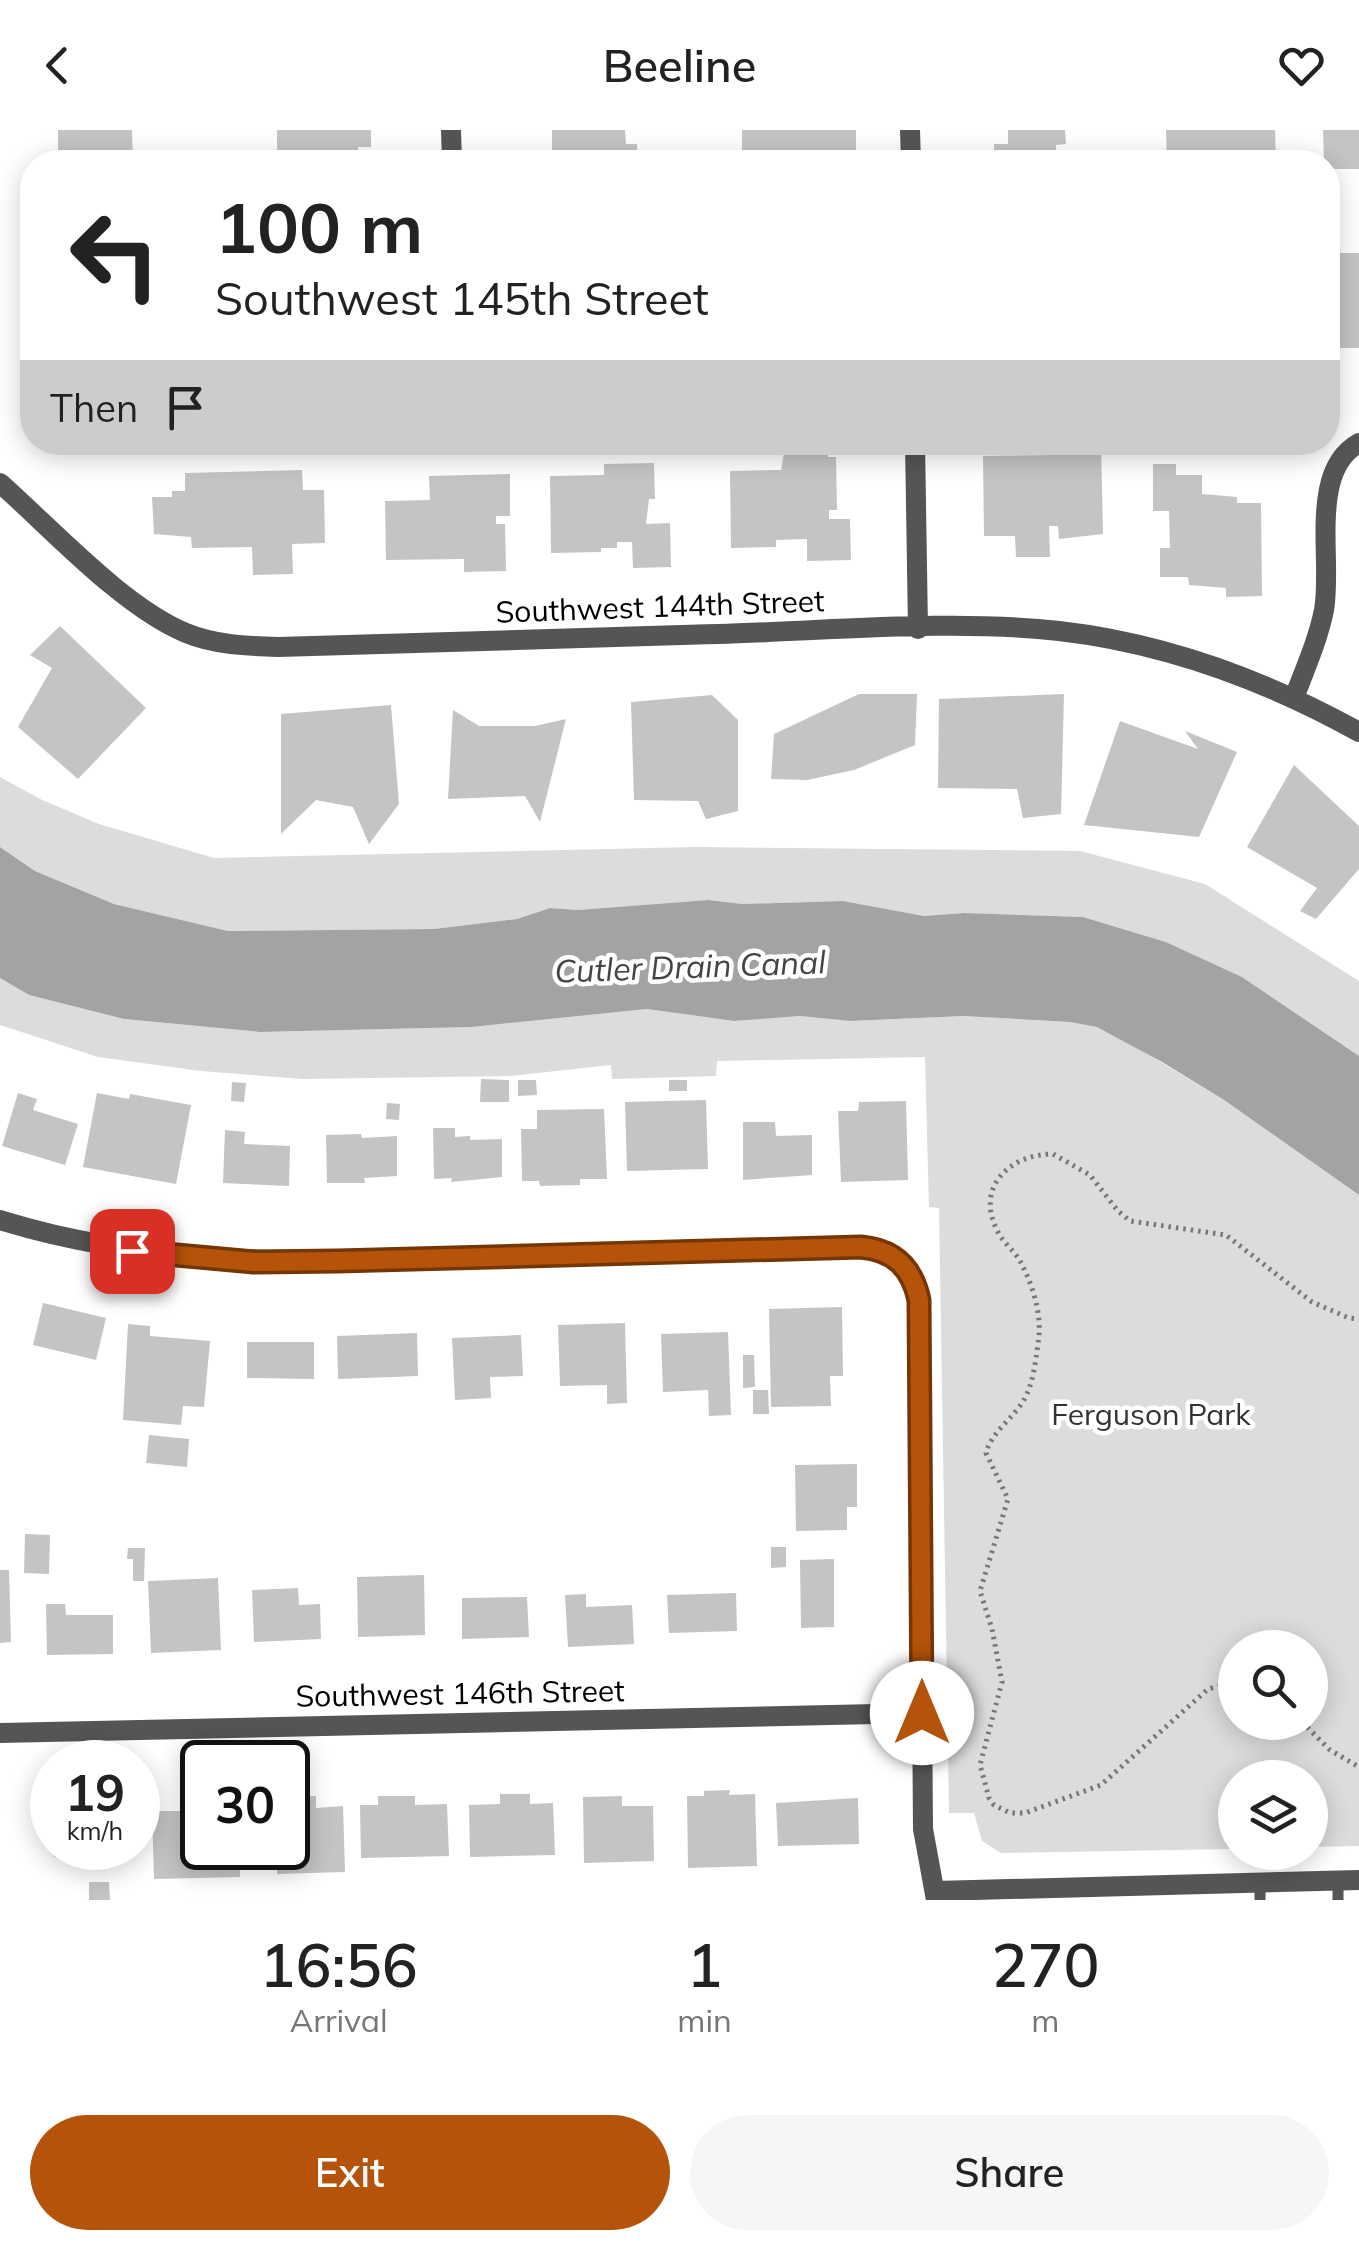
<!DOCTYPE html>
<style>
body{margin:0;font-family:Mulish,sans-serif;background:#f6f6f6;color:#222;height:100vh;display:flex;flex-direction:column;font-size:38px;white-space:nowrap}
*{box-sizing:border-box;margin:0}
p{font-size:32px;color:#767676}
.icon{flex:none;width:55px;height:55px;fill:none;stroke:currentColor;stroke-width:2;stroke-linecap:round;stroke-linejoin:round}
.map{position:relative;height:1770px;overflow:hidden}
.drawer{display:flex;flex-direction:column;background:#fff;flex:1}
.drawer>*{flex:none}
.top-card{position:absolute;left:20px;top:20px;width:1320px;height:305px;border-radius:40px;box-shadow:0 5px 25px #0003;background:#fff;color:#222;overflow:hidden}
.tools{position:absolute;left:1218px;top:1500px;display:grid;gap:20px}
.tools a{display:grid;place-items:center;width:110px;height:110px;border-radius:50%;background:#fff;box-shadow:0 5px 25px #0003;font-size:50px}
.speed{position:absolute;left:30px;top:1610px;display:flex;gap:20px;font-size:50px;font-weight:700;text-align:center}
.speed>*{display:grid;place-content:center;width:130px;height:130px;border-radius:50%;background:#fff;box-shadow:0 5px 25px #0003;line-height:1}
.speed small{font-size:25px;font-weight:400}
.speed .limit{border:5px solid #111;border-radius:15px;background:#fff;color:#111}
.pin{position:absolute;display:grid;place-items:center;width:85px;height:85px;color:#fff;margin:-42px;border-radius:20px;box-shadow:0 5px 15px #0006}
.me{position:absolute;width:110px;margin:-55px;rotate:0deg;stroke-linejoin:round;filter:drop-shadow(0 0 8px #0008)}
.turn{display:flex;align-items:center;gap:35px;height:210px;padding:0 30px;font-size:45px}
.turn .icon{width:130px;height:130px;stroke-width:2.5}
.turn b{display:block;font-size:70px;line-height:85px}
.then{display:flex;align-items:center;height:95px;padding:0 30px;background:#0003;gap:20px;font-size:38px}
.eta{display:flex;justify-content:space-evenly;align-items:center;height:170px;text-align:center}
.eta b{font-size:60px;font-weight:600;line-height:70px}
.action{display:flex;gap:20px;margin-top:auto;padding:20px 30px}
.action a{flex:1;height:115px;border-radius:60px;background:#b45309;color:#fff;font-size:40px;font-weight:600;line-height:115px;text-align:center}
.action a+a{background:#f6f6f6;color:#222}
header{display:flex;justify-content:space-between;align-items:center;height:130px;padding:0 30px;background:#fff;font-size:45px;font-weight:600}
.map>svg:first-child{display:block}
.green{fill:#dcdcdc;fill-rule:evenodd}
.water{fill:#a3a3a3}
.building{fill:#c4c4c4}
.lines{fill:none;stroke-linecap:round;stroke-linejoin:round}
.path{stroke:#777;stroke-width:5;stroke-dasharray:2.5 5;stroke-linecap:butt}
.lane{stroke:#555;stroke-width:11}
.street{stroke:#555;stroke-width:20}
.route-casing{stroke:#753606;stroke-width:25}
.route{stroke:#b45309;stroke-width:18}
.labels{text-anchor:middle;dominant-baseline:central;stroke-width:9;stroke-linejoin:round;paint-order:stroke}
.street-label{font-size:30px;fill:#000;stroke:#fff}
.park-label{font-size:30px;fill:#333;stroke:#fff}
.water-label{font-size:32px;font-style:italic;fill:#444;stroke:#fff}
</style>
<header><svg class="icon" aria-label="back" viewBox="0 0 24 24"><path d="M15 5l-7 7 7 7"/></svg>Beeline<svg class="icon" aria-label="heart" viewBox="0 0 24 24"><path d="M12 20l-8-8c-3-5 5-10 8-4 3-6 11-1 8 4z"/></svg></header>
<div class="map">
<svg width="1359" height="1770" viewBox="0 0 1359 1770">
<rect width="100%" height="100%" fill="#fff"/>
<path class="green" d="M0,647L42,670L99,694L214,728L696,717L1080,721L1205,754L1359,851V926L1242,847L1166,812L1083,787L964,783L924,786L843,771L743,774L708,770L578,780L550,778L517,789L434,799L228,801L114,774L35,741L0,717Z
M0,848L29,865L124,889L260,902L472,897L647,879L734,891L800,886L850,891L964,886L1070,892L1097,897L1119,907L1224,970L1359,1065V1716L1310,1717V1648H1235V1719L1001,1723L982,1711L974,1683H949L939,1078L929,1077L925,927L717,931L716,946L612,949L611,935L511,946L303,949L201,941L98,927L0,895ZM1235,1518H1310V1592H1235Z"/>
<path class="water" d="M0,717L35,741L114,774L228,801L434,799L517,789L550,778L578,780L708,770L743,774L843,771L924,786L964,783L1083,787L1166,812L1242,847L1359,926V1065L1224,970L1162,932L1097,897L1070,892L964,886L850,891L800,886L734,891L647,879L472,897L260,902L124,889L29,865L0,848Z"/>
<path class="building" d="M58,0H132L133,32H58Z
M277,0H371V17H358V32H277Z
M552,0H625L626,14H637V32H558V27H552Z
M742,0H856V32H742Z
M1008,0H1065L1066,14L1056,15V32H982V23H994V14H1008Z
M1166,0H1275L1276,32H1167Z
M1323,0H1359V39H1328V32H1324Z
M1336,123H1359V218H1338Z
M786,312H828V327H836L837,380H829V389H850L851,430L807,431V409L776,410V417L731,418L730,341L781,340Z
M1056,312H1101L1103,404L1059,409L1058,396H1049L1050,427H1016L1015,406H984L983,326L1056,325Z
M654,333L655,369H649L646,394L670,393L671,437L633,438L632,412H617V418H601V422L551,423L550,346L604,345V334Z
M1153,334H1176V345H1202V364L1237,367V373H1261L1262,466L1226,467V458L1189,455L1188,447H1160V418H1170L1169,381H1153Z
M302,340L303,360H324L325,413L292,414L293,444L253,445L252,417L192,418L191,407L154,404L152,367H172V361H185V343Z
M510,344V386H496V394H505L506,441L464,442V429L386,430L385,371L430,370L429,346Z
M60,496L146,578L78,649L18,597L52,538L30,525Z
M859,564H917L915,615L854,640L807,650L771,649L774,604Z
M1064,564L1061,684L1023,688L1017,659L938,658L939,569Z
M712,565L738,590V681L706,689L698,671L634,670L631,572Z
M391,575L399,674L369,714L353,677L316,670L281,704V584Z
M453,580L479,596H535L566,589L540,692L525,666L448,669Z
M1120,591L1198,619L1185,601L1237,622L1199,707L1084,695Z
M1294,635L1359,696V739L1316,789L1300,781L1317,758L1247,717Z
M481,949L509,950V972H480Z
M518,950H536L537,965L518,966Z
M669,950H687V961H669Z
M232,952L246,953L244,972L231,971Z
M18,963L37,969L33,980L78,994L65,1035L2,1016Z
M97,963L129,969L130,964L191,975L176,1054L83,1037Z
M706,970L708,1039L627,1041L625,972Z
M906,971L908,1050L841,1052L838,981H858L859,972Z
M387,973L400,974L399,990L386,989Z
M604,979L607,1049H580V1055L540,1056L539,1051H522L521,999H537V980Z
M743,992H775L776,1006L812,1005V1045L743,1050Z
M433,998H455V1007L470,1006V1010L502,1009V1047L451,1052L452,1048L434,1049Z
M225,1000L245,1002L244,1014L290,1016L289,1056L223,1053Z
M361,1004L362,1008L397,1006V1046L364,1048L365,1053H327L326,1005Z
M43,1173L106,1188L96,1230L33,1215Z
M842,1177L843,1246H830L831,1276L771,1277L769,1179Z
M625,1193L627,1273L607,1274V1255L560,1256L558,1195Z
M128,1194L150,1196V1206L210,1211L204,1277L183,1276L181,1295L123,1290Z
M728,1202L731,1285L709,1286L708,1260L663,1262L661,1204Z
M417,1203L418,1246L338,1249L337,1206Z
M521,1205L523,1246L490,1247L491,1268L455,1270L452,1208Z
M247,1212H314V1249L247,1248Z
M743,1225H754L755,1257L743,1258Z
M753,1260H768L769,1284H753Z
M149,1305L189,1309L187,1337L146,1333Z
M857,1334V1377H847V1400L796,1401L795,1335Z
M25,1404L50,1405L49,1444L24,1443Z
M771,1417H786V1437L771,1438Z
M128,1418H145L144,1451H133V1429H127Z
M834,1429V1497L801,1498L800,1430Z
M0,1440H9L11,1512L0,1513Z
M424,1445L425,1505L358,1507L357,1447Z
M218,1448L221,1520L151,1523L148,1451Z
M298,1458L299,1475L320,1474L321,1509L254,1512L252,1460Z
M736,1463L737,1501L669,1503L667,1465Z
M586,1464V1477L632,1475L634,1514L568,1517L565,1465Z
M527,1467L529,1507L462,1509V1468Z
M46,1474H65L66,1485H113V1524L47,1525Z
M730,1660L729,1665L755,1664L757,1736L688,1738L687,1666H704V1661Z
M500,1664H530V1674L553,1673L555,1725L470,1727L469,1675L500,1674Z
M316,1666V1678L343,1676L345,1742L277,1744V1718H288V1667Z
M378,1666H415V1675L447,1674L449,1726L361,1728L360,1675H378Z
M622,1666V1676H653L654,1731L584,1733L583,1667Z
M858,1668L859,1714L778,1716L776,1673Z
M152,1681H202V1718H240V1747L154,1749Z
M53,1718H135V1725L54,1727Z
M89,1752H109L110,1770H89Z"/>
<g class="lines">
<path class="path" d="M1235,1559L1219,1556L1208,1559L1101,1655L1025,1683H1010L994,1675L989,1668L980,1635L1002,1552L992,1499L980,1461L1008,1369L986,1323C992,1302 1010,1291 1022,1273C1034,1255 1036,1227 1039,1206C1041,1181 1032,1153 1020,1131C1014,1120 1002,1112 997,1100C975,1057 1010,1024 1053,1024L1090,1045L1118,1081L1130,1091L1226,1105L1312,1172L1349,1188L1359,1189
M1302,1592L1330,1620L1359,1637"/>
<path class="lane" d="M1338,1751V1770
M1260,1753V1770"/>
<path class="street" d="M451,0L452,32
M910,0L911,32
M915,312L918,499
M0,353C52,399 123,477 186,503C215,515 247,516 278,517C424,513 571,508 718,504C827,501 952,489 1059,501C1164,513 1267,551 1359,602
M1294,568C1305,539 1318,510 1324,480C1333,431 1308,341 1359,313
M0,1090C158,1139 311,1132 474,1127C603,1124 732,1120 861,1117C894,1120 912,1137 919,1170L923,1699L936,1770
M0,1603L922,1583
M936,1761L1359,1750"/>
</g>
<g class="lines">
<g class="route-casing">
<path id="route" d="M132,1121L254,1132L338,1131L861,1117C894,1120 912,1137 919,1170L922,1583"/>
</g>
<use href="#route" class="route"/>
</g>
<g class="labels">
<g class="street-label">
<text transform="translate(660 476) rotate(-2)">Southwest 144th Street</text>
<text transform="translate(460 1563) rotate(-1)">Southwest 146th Street</text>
</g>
<g class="park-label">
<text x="1151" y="1284">Ferguson Park</text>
</g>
<g class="water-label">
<text transform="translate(690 836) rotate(-2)">Cutler Drain Canal</text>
</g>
</g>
</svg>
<div class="tools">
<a><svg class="icon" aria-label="search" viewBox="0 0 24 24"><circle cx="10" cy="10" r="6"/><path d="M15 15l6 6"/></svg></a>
<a><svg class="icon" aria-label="layers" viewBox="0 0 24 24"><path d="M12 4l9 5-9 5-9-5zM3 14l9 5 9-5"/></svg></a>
</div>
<div class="speed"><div>19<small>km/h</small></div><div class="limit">30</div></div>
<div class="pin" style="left:132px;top:1121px;background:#d93025"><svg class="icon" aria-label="arrive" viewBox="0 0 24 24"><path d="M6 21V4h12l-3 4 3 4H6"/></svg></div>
<svg class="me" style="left:922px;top:1583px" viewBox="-20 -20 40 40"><circle r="19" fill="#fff"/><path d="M0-13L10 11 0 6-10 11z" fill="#b45309"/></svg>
<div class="top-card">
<div class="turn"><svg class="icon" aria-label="left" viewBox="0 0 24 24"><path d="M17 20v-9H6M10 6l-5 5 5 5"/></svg><div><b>100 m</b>Southwest 145th Street</div></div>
<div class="then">Then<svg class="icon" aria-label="arrive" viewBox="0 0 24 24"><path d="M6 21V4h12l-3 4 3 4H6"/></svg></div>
</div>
</div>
<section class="drawer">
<div class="eta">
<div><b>16:56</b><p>Arrival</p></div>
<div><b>1</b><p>min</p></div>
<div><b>270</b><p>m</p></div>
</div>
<div class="action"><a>Exit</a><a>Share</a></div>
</section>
